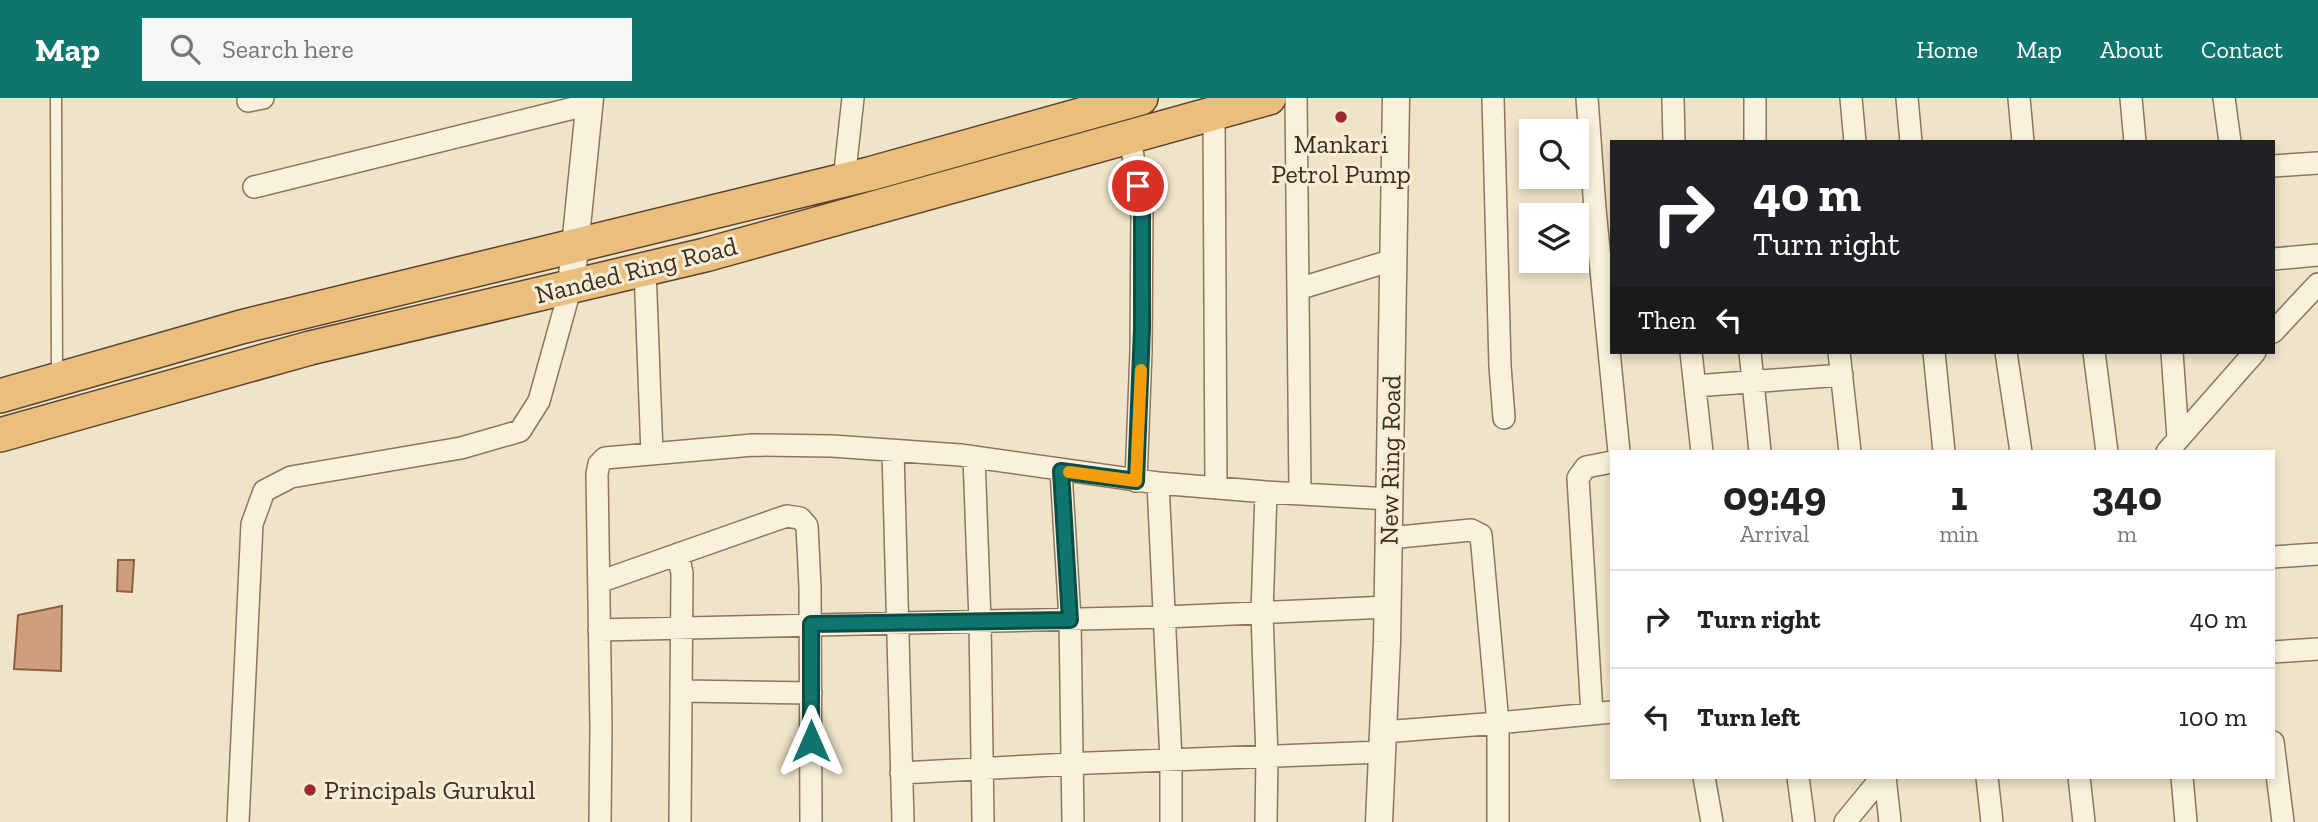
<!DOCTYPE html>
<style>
body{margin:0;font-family:"Zilla Slab",serif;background:#f6f6f6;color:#222;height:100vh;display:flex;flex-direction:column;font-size:26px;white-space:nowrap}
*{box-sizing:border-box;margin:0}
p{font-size:23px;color:#767676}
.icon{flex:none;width:38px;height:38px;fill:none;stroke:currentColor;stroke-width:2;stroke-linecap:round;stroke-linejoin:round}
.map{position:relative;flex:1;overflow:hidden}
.details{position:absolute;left:1610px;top:352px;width:665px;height:329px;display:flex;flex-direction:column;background:#fff;border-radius:0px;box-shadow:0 4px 10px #0003}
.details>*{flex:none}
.hud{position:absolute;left:1610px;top:42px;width:665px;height:214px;border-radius:0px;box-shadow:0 4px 10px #0003;background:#202124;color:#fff;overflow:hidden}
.controls{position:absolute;left:1519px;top:21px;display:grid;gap:14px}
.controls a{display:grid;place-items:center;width:70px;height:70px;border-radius:0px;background:#fff;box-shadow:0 4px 10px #0003;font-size:35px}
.pin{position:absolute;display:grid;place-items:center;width:60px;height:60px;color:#fff;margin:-30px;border:4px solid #fff;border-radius:50%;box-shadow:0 2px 7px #0007}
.me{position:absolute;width:77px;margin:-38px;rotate:0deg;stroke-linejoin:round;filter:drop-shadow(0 0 5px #0008)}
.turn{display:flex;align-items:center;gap:24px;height:147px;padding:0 28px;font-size:32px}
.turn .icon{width:91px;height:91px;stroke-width:2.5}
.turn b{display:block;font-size:49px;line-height:60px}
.then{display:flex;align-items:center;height:66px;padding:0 28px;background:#0003;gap:14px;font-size:26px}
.eta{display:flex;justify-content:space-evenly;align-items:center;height:119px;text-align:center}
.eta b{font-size:42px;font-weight:700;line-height:49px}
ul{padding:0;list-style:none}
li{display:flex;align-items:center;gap:21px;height:98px;padding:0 28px;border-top:2px solid #e0e0e0}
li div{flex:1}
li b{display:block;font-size:26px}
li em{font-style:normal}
header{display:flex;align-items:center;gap:42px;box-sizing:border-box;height:98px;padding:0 35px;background:#0f766e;color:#fff}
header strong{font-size:33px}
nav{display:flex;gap:38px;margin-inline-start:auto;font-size:24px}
.search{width:490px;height:63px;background:#f6f6f6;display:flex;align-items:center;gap:18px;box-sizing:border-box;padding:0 24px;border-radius:0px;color:#767676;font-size:26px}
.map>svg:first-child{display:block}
.building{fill:#cf9f7d;stroke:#8d5f41;stroke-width:2}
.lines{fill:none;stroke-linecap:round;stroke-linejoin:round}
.service-casing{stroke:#8d765c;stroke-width:13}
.minor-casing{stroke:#8d765c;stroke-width:24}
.tertiary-casing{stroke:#8d765c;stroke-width:29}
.trunk-casing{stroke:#5b4430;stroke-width:36}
.service{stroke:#faf1dc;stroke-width:10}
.minor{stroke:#faf1dc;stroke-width:21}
.tertiary{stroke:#faf1dc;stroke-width:26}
.trunk{stroke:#eabe7c;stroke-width:33}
.route-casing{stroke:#0a4d48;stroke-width:18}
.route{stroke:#0f766e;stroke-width:12}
.slow{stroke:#f59e0b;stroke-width:12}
.poi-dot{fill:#9e2a2b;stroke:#f7eed8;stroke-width:2.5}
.labels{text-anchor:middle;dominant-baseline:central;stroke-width:6;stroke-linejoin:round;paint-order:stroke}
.poi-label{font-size:26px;fill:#3d2e20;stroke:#f7eed8}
.street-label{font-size:26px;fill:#3d2e20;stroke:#f7eed8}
</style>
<header>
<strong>Map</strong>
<div class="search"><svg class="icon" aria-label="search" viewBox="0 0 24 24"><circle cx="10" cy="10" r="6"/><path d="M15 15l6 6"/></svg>Search here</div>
<nav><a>Home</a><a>Map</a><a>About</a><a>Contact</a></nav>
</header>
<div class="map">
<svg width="2318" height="724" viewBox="0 0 2318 724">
<rect width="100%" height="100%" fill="#f0e4c8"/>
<path class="building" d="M118,462H134L132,494L117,493Z
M62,508L61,573L14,571L18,517Z"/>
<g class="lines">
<g class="service-casing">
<path id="service" d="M56,0L57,278"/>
</g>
<g class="minor-casing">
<path id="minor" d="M1296,0L1300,396
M1493,0L1500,268L1504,320
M1587,0L1595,111L1619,354
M1673,0L1674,44
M1755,0V44
M1851,0L1855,44
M1907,0L1911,44
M2019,0L2023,44
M2131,0L2135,44
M2224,0L2230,44
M248,3L263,0
M1214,16L1216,390
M1130,40L1142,112L1141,253L1136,383
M2273,68L2318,65
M844,82L853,0
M254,89L590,6
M2273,161L2318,157
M645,171L652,356
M1298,191L1393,162
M2273,234L2318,186
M1691,254L1702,354
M1750,254L1760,354
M1839,254L1850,354
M1934,254L1944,354
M2006,254L2021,354
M2094,254L2107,354
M2172,254L2178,340
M1695,288L1842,277
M893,353L903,724
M2167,354L2255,254
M974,359L980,523L983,724
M1061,373L1070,521L1073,724
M1158,385L1171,662V724
M678,456L682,475L680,724
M2273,459L2318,456
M599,484L775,422L787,418L800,420L807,428L810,489L811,724
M599,532L1165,519L1388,509
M2273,554L2318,551
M681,593L811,595
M1592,616L1578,380L1586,369L1612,364
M1383,634L1498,625L1481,437L1471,432L1389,440
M2273,644L2283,724
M901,675L1089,665L1382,654
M1704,679L1712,724
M1798,679L1804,724
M1885,679L1890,724
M1987,679L1992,724
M2079,679L2084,724
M2182,679L2186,724
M238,724L252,426L264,393L291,379L461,350L520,333L539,303L571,188
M600,724L601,629L597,376L599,366L605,360L753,347L832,348L960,357L1158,385L1266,394L1390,401
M1266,724L1267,660L1262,515L1266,394
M1498,724V625L1612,614
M1845,724L1882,679"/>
</g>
<g class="tertiary-casing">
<path id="tertiary" d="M571,188L590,0
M1379,724L1387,544L1396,0"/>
</g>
<g class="trunk-casing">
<path id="trunk" d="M0,298L241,229L869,76L1141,0
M0,337L310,250L705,157L1269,0"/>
</g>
<use href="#service" class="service"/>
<use href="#minor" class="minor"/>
<use href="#tertiary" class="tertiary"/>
<use href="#trunk" class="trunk"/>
</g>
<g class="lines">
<g class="route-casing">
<path id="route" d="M811,643V526L1070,522L1061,373L1136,383L1142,230V112L1138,88"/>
</g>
<use href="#route" class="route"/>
<path class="slow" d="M1069,374L1136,383L1141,272"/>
</g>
<g class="poi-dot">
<circle cx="1341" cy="19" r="7"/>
<circle cx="310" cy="692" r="7"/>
</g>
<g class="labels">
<g class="poi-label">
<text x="1341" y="46">Mankari<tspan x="1341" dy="30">Petrol Pump</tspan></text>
<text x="324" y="692" text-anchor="start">Principals Gurukul</text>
</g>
<g class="street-label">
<text transform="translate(636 172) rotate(-14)">Nanded Ring Road</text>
<text transform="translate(1390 362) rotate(-89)">New Ring Road</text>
</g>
</g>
</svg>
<div class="controls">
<a><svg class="icon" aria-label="search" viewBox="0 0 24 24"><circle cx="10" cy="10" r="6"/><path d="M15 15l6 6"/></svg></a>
<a><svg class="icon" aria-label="layers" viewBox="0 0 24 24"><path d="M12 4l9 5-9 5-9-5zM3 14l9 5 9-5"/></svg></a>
</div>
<div class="pin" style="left:1138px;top:88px;background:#d93025"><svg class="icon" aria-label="arrive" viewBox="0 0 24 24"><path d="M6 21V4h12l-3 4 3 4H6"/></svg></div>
<svg class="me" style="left:811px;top:643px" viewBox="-20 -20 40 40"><path d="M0-17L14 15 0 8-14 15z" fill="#0f766e" stroke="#fff" stroke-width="4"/></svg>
<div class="hud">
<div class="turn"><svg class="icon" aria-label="right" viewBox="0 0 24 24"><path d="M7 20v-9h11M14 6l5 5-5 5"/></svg><div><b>40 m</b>Turn right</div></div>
<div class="then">Then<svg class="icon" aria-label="left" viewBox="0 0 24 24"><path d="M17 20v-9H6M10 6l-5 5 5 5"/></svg></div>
</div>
<section class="details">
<div class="eta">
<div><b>09:49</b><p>Arrival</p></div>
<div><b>1</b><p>min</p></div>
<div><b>340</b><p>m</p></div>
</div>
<ul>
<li><svg class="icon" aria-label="right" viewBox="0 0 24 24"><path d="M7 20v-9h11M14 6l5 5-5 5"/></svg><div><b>Turn right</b></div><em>40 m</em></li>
<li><svg class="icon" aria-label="left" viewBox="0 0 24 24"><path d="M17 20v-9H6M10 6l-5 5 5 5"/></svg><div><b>Turn left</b></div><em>100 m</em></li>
</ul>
</section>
</div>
